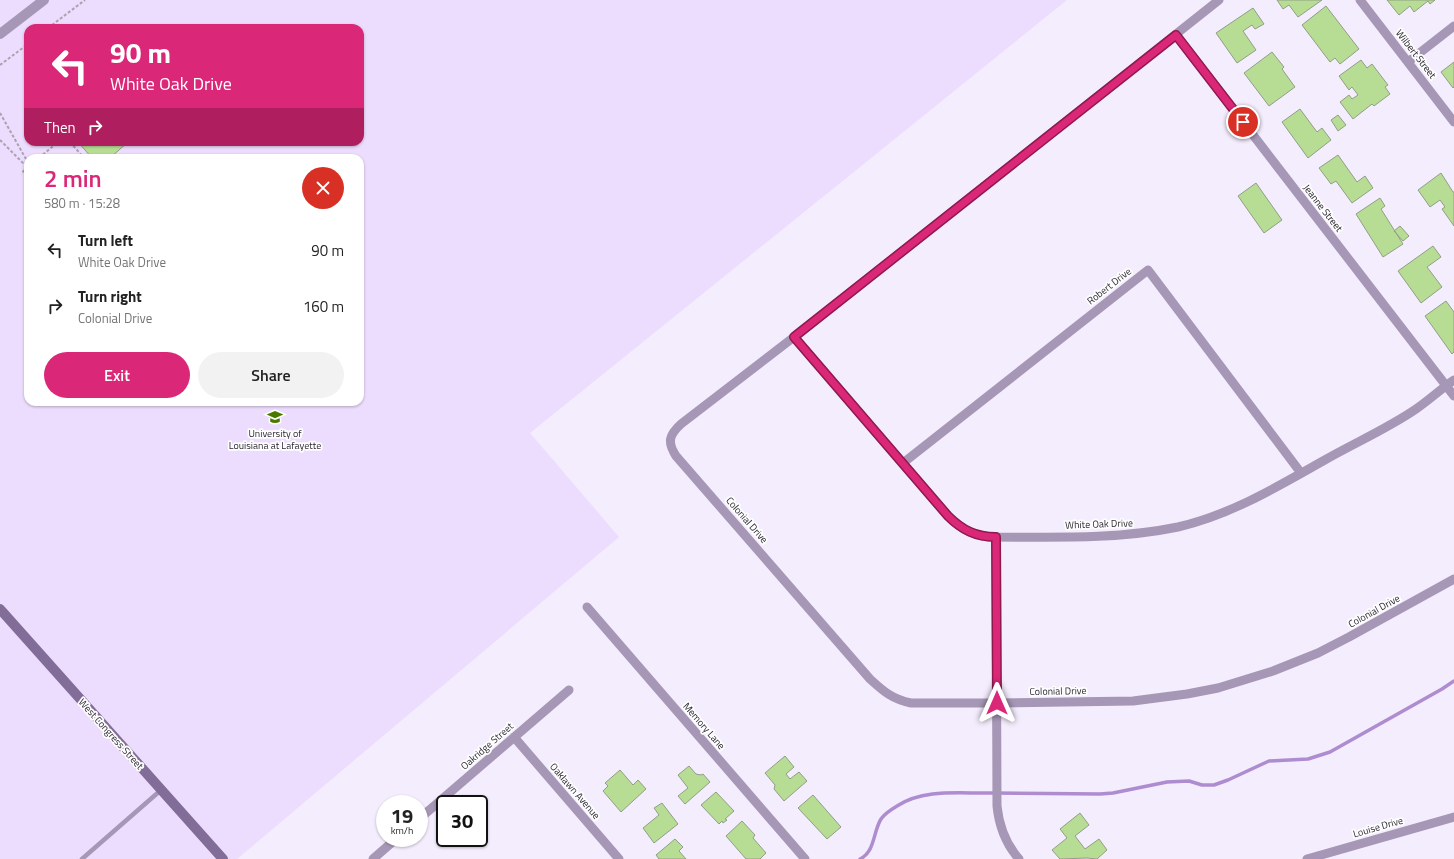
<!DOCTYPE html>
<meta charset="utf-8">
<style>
body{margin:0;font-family:"Titillium Web",sans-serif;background:#f2f2f2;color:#222;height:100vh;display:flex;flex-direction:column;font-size:15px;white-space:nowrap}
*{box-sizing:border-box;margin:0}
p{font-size:13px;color:#767676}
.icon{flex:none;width:22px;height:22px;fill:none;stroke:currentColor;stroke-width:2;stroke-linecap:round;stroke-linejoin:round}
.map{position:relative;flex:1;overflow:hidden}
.drawer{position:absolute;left:24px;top:154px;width:340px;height:252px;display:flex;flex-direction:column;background:#fff;border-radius:12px;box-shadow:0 1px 3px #0004}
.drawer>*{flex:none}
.top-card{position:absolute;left:24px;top:24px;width:340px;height:122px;border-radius:12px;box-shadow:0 1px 3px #0004;background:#db2777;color:#fff;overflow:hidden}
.speed{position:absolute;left:376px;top:795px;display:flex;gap:8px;font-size:20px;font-weight:700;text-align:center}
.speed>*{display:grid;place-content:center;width:52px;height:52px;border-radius:50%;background:#fff;box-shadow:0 1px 3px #0004;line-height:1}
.speed small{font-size:10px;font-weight:400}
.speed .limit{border:2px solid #111;border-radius:6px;background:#fff;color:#111}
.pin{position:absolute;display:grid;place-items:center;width:34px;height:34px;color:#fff;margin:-17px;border:2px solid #fff;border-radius:50%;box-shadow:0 1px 4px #0007}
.me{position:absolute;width:44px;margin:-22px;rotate:0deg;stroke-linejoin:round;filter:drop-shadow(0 0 3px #0008)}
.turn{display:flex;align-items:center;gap:14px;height:84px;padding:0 20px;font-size:18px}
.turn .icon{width:52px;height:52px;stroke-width:2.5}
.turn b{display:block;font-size:28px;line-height:34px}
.then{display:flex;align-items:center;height:38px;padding:0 20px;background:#0003;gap:8px;font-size:15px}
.round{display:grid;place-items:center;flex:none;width:42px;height:42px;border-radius:21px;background:#f2f2f2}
.summary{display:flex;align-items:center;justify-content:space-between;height:68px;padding:0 20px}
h1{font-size:24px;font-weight:600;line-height:30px;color:#db2777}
.button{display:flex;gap:8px;margin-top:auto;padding:8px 20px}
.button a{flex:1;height:46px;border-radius:24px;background:#db2777;color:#fff;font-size:16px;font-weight:600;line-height:46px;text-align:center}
.button a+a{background:#f2f2f2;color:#222}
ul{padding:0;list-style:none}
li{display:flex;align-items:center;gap:12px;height:56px;padding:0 20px}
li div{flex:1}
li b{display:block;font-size:15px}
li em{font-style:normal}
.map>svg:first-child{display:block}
.built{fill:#ecdcfd;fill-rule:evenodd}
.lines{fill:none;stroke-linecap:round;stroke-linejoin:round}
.stream{stroke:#ae8cd0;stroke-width:3.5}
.building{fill:#b7dd95;stroke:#919e86}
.path{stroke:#a9a3b1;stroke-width:2;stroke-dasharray:3 2;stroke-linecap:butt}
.service{stroke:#a697b6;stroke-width:4.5}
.minor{stroke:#a697b6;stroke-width:9}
.tertiary{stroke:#a697b6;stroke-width:10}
.secondary{stroke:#826c98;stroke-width:10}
.route-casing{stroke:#8e194d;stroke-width:10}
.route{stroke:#db2777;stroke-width:7}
.labels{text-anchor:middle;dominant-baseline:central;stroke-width:3.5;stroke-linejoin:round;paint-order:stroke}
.street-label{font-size:10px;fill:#2e2933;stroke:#fefefe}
.poi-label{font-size:10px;fill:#2e2933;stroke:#fefefe}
</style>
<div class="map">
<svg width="1454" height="859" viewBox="0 0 1454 859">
<rect width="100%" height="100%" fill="#f4edfd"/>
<path class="built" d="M0,0H1067L530,433L619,537L237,859H0ZM28,28H360V142H28ZM28,158H360V402H28Z"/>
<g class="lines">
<path class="stream" d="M860,859C875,852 873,832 881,819C885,813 892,809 897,806C925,788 961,794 993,793C1029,793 1064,794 1100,794L1113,793L1167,782L1189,781L1202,785H1214L1228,780L1269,761L1308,759L1330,752L1442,689L1454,681"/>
</g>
<path class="building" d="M1277,0H1322L1298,17L1289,5L1283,9Z
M1387,0H1435L1430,4L1428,1L1414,12L1410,6L1399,15Z
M1326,6L1359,49L1340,64L1335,58L1330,62L1302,25Z
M1253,8L1264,24L1255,29L1252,25L1243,31L1256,50L1237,63L1216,33Z
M1272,52L1284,67L1282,69L1295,87L1269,106L1244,73Z
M1361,60L1367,68L1372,64L1388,85L1385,87L1390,94L1374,106L1372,104L1353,119L1340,102L1349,95L1352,99L1358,95L1352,87L1349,90L1339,76Z
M1454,62V87L1453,88L1441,72Z
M1300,109L1317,132L1322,128L1331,140L1308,158L1282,122Z
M1338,115L1346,125L1338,131L1331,120Z
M78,142H128L110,158H92Z
M1338,155L1357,182L1365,176L1373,188L1352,203L1336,181L1331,184L1319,168Z
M1441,173L1453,192H1454V226L1442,209L1445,207L1440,200L1430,207L1418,190Z
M1256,183L1282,220L1264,233L1238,196Z
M1380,198L1385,206L1381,209L1403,244L1383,257L1356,214Z
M1400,226L1409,236L1403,241L1394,231Z
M1433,246L1441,257L1427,267L1442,287L1421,303L1398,271Z
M1446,301L1454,312V352L1452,354L1425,316Z
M785,756L794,767L786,774L790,779L799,772L807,781L784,801L774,789L775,785L765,773Z
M689,766L696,774L701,775L703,774L710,782L685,804L678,796L688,788L678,775Z
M620,770L633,785L638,780L646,789L621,812L603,791L608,786L605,783Z
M716,792L734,811L725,819L727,820L723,823L722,821L719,824L701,805Z
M813,795L841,827L827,839L798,808Z
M662,803L678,824L654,843L643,828L659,815L654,808Z
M1080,813L1089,825L1075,836L1085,849L1099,839L1107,850L1097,859L1087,858L1060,859L1052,850L1067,838L1060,829Z
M742,821L755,835L753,838L766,853L760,859H746L726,836Z
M675,839L683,847L679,851L686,859H659L656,855Z"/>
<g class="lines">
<path class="path" d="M48,28L85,0
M0,65L28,44
M0,113L26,159L27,167L21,174
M0,140L27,167
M70,142L84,158
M39,158L58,142"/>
<path class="service" d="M82,859L161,790"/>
<path class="minor" d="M1219,0L794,337L681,424C669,435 667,442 676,456L870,679C883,691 892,699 911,703H997L1133,701L1187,694L1218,688L1273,671L1318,653L1349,637L1454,579
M1360,0L1454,122
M1176,35L1454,396
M1408,62L1454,26
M794,337L948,516C961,528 969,534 988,537C1051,537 1115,540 1178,527C1230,515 1277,487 1323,461C1354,443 1387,429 1416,409C1429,400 1441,389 1454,380
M903,463L1148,270L1301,473
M996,537L997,806C999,826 1005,843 1019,859
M587,607L805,859
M514,737L619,859
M419,819L569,690
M373,859L397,838
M1307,859L1454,817"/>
<path class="tertiary" d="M0,34L44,0"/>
<path class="secondary" d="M0,609L223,859"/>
</g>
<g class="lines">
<g class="route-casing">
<path id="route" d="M997,703L996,537C976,537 962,530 948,516L794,337L1176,35L1243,122"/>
</g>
<use href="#route" class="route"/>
</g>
<defs>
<g id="university-bare" transform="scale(1.2)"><path d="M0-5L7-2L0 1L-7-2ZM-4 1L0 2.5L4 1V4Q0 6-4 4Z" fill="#4b7900" stroke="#fefefe" stroke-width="2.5" paint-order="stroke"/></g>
</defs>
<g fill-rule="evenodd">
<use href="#university-bare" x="275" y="417"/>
</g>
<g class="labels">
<g class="street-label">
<text transform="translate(1416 54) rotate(52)">Wilbert Street</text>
<text transform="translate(1323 208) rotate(52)">Jeanne Street</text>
<text transform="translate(1109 286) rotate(-38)">Robert Drive</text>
<text transform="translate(747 520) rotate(49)">Colonial Drive</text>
<text transform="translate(1099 524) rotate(-2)">White Oak Drive</text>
<text transform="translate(1374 611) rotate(-29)">Colonial Drive</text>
<text transform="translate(1058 691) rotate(-1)">Colonial Drive</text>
<text transform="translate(704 726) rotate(49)">Memory Lane</text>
<text transform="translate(111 734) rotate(48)">West Congress Street</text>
<text transform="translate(487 746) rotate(-41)">Oakridge Street</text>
<text transform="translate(575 791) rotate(49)">Oaklawn Avenue</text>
<text transform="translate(1378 827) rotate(-16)">Louise Drive</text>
</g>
<g class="poi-label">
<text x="275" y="433">University of<tspan x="275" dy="12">Louisiana at Lafayette</tspan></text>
</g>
</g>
</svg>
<div class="speed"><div>19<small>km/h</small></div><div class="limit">30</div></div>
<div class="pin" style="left:1243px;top:122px;background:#d93025"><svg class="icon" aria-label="arrive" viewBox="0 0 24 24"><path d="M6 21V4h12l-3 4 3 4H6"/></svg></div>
<svg class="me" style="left:997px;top:703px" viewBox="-20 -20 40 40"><path d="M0-17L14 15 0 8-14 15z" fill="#db2777" stroke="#fff" stroke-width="4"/></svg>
<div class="top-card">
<div class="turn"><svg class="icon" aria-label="left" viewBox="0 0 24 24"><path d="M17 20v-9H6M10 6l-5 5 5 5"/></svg><div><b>90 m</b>White Oak Drive</div></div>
<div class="then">Then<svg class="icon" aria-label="right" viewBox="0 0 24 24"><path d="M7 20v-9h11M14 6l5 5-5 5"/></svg></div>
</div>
<section class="drawer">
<div class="summary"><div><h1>2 min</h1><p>580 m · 15:28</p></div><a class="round" style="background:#d93025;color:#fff"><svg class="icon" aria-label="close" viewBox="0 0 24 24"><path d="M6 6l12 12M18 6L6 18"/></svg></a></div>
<ul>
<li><svg class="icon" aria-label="left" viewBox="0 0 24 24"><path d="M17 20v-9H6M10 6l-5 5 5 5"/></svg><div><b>Turn left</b><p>White Oak Drive</p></div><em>90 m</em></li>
<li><svg class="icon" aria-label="right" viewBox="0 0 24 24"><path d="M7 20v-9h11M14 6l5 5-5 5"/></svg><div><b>Turn right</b><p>Colonial Drive</p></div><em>160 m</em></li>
</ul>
<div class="button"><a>Exit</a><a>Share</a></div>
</section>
</div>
